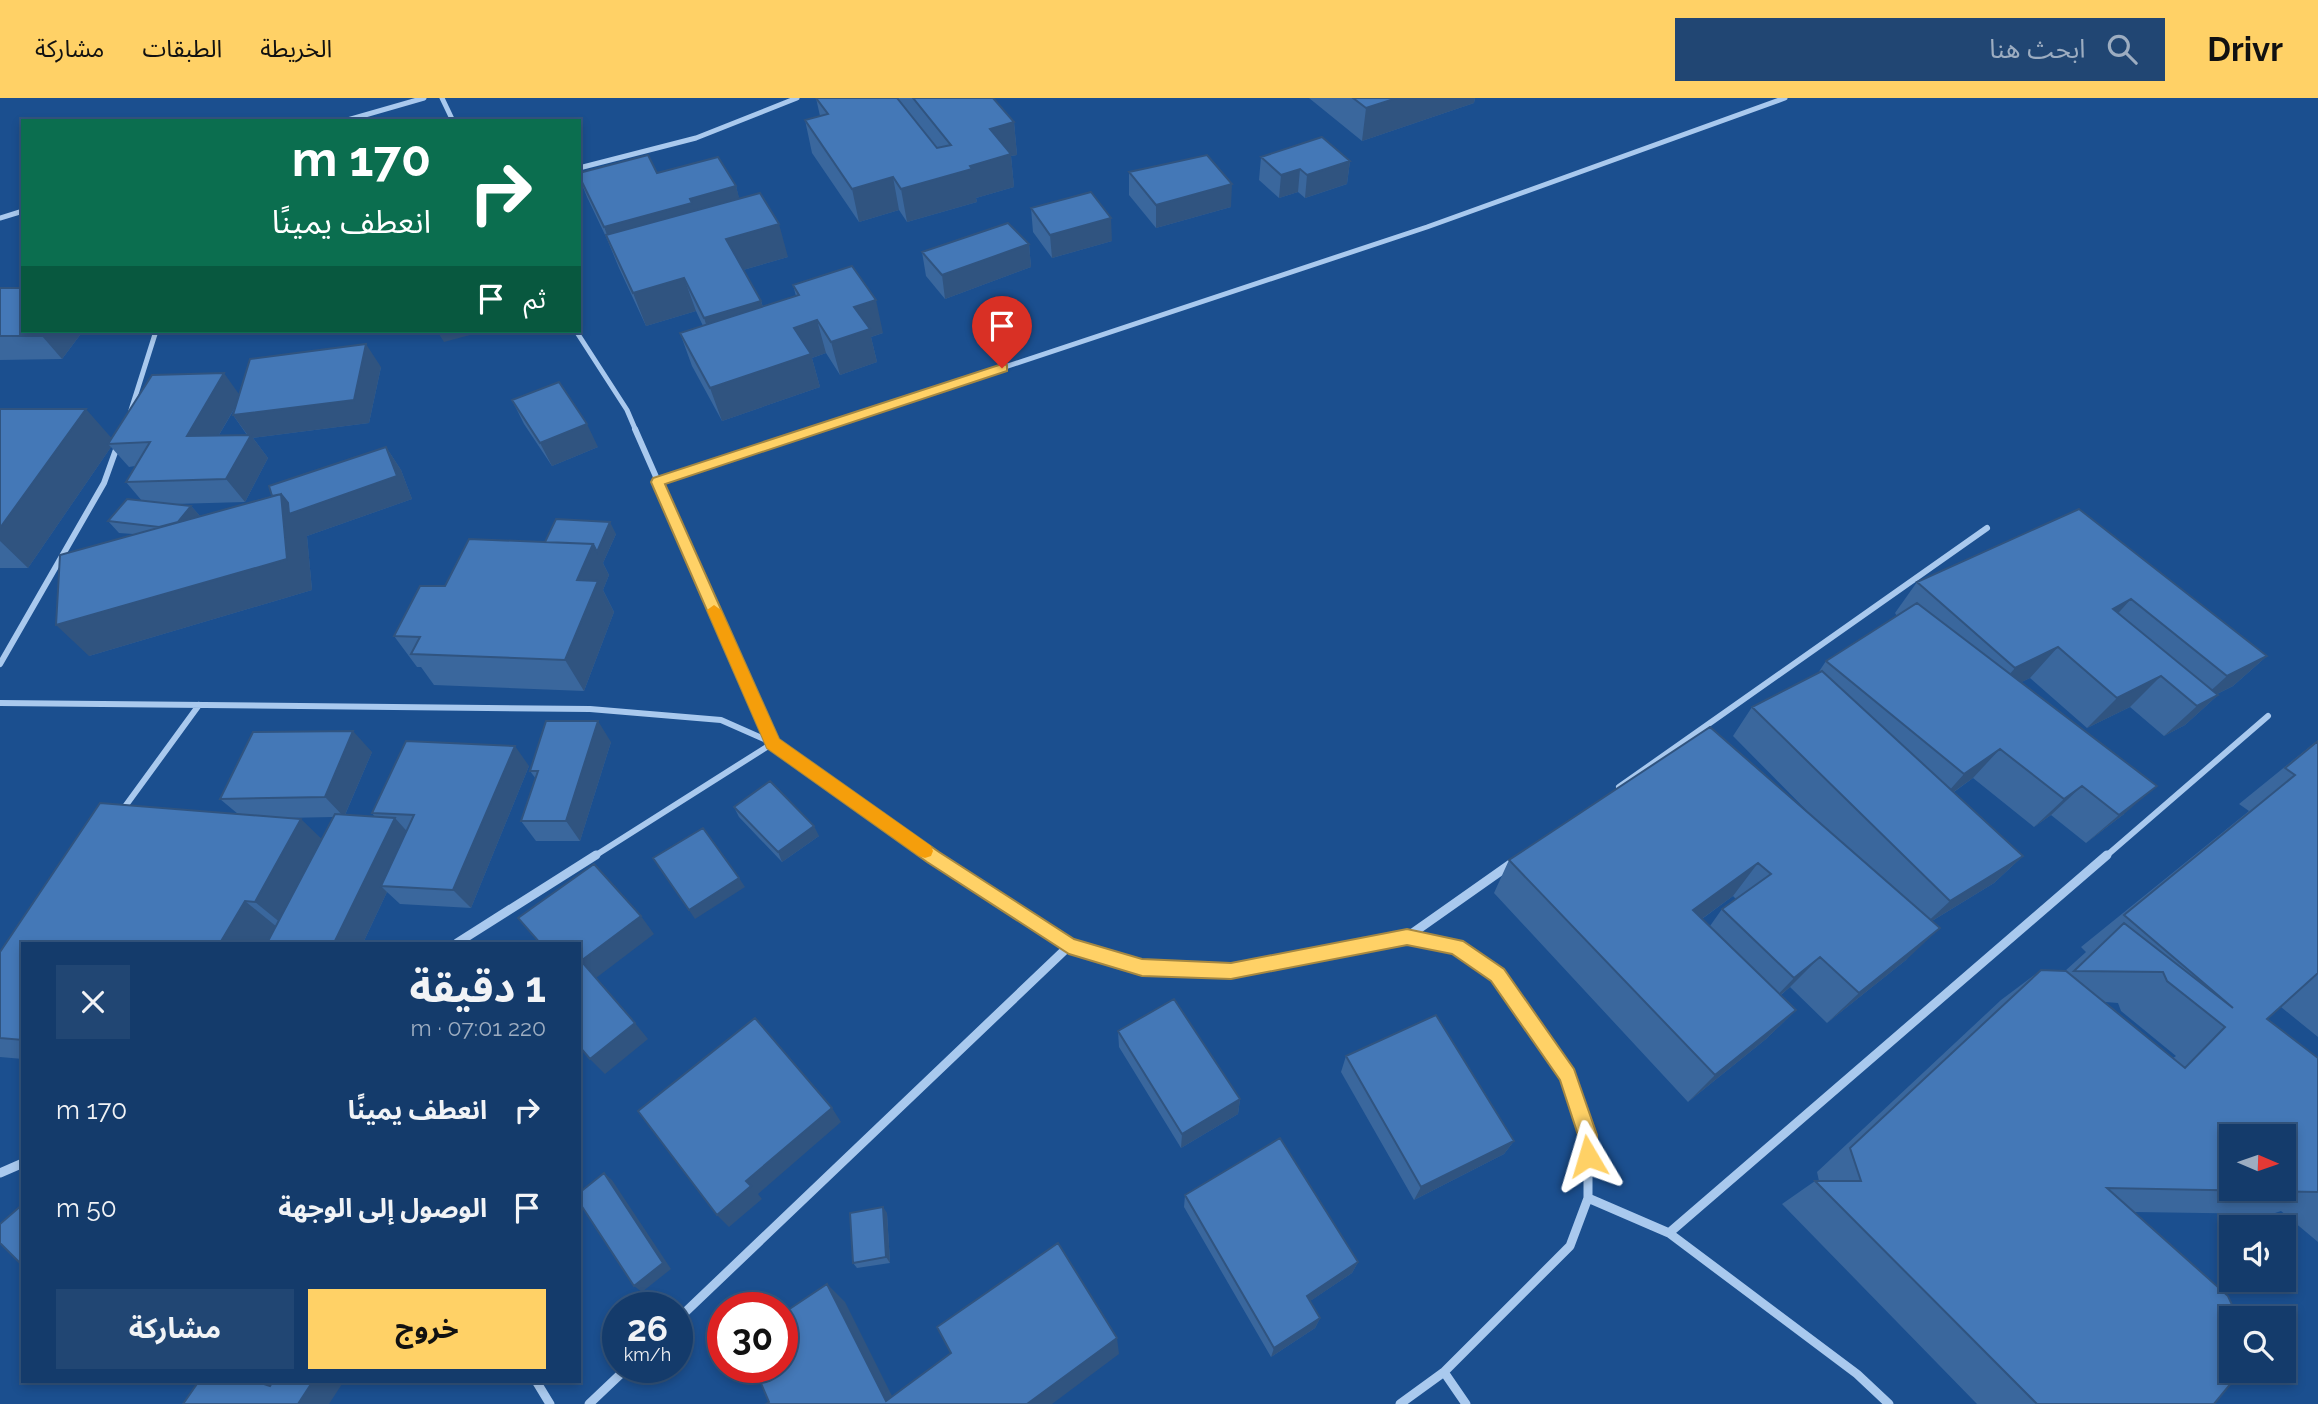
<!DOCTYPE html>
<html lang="ar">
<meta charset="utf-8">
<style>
body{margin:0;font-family:Raleway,"Noto Sans Arabic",sans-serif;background:#214673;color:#f1f3f6;direction:rtl;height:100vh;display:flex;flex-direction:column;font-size:26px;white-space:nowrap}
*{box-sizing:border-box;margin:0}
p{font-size:23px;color:#9dadc1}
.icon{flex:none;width:38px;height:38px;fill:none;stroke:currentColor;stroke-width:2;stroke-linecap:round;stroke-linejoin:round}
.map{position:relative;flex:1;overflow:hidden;direction:ltr}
.side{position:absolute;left:21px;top:844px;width:560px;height:441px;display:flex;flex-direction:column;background:#143b6b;border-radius:0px;box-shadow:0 4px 10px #0003,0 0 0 2px #33557e;direction:rtl}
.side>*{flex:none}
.banner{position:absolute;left:21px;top:21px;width:560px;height:214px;border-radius:0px;box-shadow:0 4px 10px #0003,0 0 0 2px #33557e;direction:rtl;background:#0b6e4f;color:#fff;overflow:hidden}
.needle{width:46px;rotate:92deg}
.buttons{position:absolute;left:2219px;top:1026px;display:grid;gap:14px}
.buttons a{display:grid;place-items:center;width:77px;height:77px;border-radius:0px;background:#143b6b;box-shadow:0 4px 10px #0003,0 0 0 2px #33557e;font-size:35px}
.speed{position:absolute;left:602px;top:1194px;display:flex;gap:14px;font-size:35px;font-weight:700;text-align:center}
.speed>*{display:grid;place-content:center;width:91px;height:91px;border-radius:50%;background:#143b6b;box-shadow:0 4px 10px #0003,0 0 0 2px #33557e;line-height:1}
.speed small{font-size:18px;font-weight:400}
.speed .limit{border:10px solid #d22;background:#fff;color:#111}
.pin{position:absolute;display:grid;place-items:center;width:60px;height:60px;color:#fff;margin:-72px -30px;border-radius:50% 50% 50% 0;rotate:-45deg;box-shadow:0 0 7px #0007}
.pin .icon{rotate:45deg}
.me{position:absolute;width:77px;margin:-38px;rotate:353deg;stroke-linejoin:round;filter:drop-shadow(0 0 5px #0008)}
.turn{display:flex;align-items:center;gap:24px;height:147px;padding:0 35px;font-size:32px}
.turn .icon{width:91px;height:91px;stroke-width:2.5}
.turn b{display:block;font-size:49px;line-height:60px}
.then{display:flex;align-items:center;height:66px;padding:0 35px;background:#0003;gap:14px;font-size:26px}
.round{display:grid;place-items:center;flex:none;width:74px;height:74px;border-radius:0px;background:#214673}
.headline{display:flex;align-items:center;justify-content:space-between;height:119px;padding:0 35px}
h1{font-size:42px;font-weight:700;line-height:52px}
.action{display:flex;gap:14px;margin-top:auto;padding:14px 35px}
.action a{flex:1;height:80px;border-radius:0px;background:#ffd166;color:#111;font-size:28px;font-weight:700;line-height:80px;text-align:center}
.action a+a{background:#214673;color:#f1f3f6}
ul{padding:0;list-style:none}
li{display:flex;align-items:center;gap:21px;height:98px;padding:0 35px}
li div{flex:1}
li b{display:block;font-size:26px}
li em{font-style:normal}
header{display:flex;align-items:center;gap:42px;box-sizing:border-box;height:98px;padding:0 35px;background:#ffd166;color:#111}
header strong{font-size:33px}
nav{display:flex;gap:38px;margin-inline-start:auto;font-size:24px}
.search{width:490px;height:63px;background:#214673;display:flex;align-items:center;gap:18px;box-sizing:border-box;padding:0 24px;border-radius:0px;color:#9dadc1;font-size:26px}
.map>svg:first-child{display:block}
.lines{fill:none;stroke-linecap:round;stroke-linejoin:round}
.street-far2{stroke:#a9c9ee;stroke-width:5}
.street-far1{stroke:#a9c9ee;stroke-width:6}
.street{stroke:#a9c9ee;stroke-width:9}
.wall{fill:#3a679d;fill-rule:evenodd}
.shaded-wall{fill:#305480}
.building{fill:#4478b7;stroke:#305480;stroke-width:2;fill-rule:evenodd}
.route{fill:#ffd166;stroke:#a68842;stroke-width:2}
.slow{fill:#f59e0b}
</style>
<header>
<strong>Drivr</strong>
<div class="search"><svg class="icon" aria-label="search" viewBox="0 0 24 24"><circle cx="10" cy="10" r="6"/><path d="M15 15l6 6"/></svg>ابحث هنا</div>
<nav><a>الخريطة</a><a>الطبقات</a><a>مشاركة</a></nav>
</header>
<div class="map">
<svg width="2318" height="1306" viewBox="0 0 2318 1306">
<rect width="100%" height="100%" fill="#1b4f8f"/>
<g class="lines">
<path class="street-far2" d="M442,0L453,23
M344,23L424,0
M579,70L696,40L797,0
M0,120L23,113
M576,233L627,312L636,333
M131,312L156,233
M812,333L1427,129L1785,0"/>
<path class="street-far1" d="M657,384L817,331
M0,566L104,385L118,346
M0,605L590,611L721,622L773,645L933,759
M1619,689L1987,430
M121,714L199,607
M593,759L773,645L635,331
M2105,759L2268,618"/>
<path class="street" d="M931,757L1069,848L1142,869L1231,873L1407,839L1456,849L1498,877L1568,977L1588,1037V1100L1570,1148L1444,1274L1400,1306
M1407,839L1512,765
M457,845L596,757
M0,1075L23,1065
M1588,1100L1669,1135L1857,1276L1889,1306
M1669,1135L2107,757
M677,1222L1069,848
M1444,1274L1466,1306
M536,1283L550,1306
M589,1306L628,1269"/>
</g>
<path class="wall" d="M816,0L899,2L898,0H993L1014,24L1017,57L1011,58L1014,89L976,100L977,104L907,124L899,112L859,124L812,55L805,22L820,18Z
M1309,0H1475L1474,5L1362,43Z
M1261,59L1350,63L1347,86L1305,100L1298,94L1279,100L1259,82Z
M1129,74L1231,109L1156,130L1129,97Z
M657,75L736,88L739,101L788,159L743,172L761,203L763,209L796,198L793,187L883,235L871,239L877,264L840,277L826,255L812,260L820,289L722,323L692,268L680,235L703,228L696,213L646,228L619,170L607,141L587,99L579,79Z
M1031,110L1112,143L1052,160L1033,134Z
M1029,146L1031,169L945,201L926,178L922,154Z
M0,190L23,233H83L62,261L0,262Z
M381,269L369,325L253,340L268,360L245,404L174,406L191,408L200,418L272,398L386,349L401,372L412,401L307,438L312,492L89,558L133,436L119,435L108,423L142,403L126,384L135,368L129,369L111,349L28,470H0V311L112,340L239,296ZM235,310L233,317L247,337H219Z
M512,302L598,349L552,368L524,326Z
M2079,411L2267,558L2233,588L2217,596L2218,597L2185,627L2164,638L2130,609L2087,630L2030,580L2021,584L2124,716L2086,745L2051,717L2034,729L1973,680L1954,694L2023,758L1994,785L1932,823L1906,862L1827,925L1790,889L1781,897L1796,912L1766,941L1688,1004L1494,795L1509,762L1813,719L1733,638L1752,609L1818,575L1826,563L1897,518L1895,515L1917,484ZM1733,798L1736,801L1722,811L1710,828L1702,821Z
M616,436L603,465L609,477L603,492L614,514L584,593L434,587L421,569H417L394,538L545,444Z
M2318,642V939L2281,909L2267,921L2318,960V1144L2281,1113L2272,1116L2134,1114L2214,1306H1977L1782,1106L1815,1083H1819L1817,1074L2001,902L2041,872L2065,873L2086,854L2081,849L2249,713L2239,706ZM2105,904L2118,905L2121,913L2176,958L2173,960Z
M611,644L580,743H536L521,723L536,681L530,673Z
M372,654L345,717L375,719L372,715L529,668L471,810L400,806L387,794L363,845H23V961L0,959V854L238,716L220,701ZM333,719L322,741L284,720Z
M734,709L819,738L782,764L739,719Z
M1118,933L1240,1001L1238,1016L1181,1050L1119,949Z
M1346,958L1514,1043L1504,1056L1414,1102L1341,974Z
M1185,1097L1358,1164L1352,1175L1310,1203L1320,1220L1315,1230L1271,1259L1184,1109Z
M887,1115L890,1165L857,1170L853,1165Z"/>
<path class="shaded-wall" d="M1397,0H1475L1474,5L1362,43L1366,10Z
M1014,24L1017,57L1011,58L1014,89L976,100L977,104L907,124L901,91L970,68L990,31Z
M1350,63L1347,86L1305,100L1307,77Z
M1300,71L1298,94L1279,100L1281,77Z
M893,79L899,112L859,124L852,91Z
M1232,86L1231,109L1156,130V107Z
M736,88L742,111L613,152L604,129L690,101Z
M1111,120L1112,143L1052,160L1050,137Z
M779,126L788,159L736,174L726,141Z
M1029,146L1031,169L945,201L942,177Z
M684,180L696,213L646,228L633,195Z
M876,202L883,235L871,239L877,264L840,277L831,244L854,209Z
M761,203L771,236L715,253L704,220Z
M817,222L826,255L812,260L820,289L722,323L710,290L794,230Z
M46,233H83L62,261L42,238Z
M437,233H485L444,244Z
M366,246L381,269L369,325L253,340L268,360L245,404L226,381L249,339L233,317Z
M224,275L241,299L205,361L187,338Z
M86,311L115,344L108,346L111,349L28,470L0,443V430Z
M587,326L598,349L552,368L540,345Z
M386,349L401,372L412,401L307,438L312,492L89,558L56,527L281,396Z
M191,408L201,419L172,431Z
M610,424L616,436L603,465L609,477L603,492L614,514L584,593L565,562L577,482L593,446Z
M2131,501L2102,533L2113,511Z
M2058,549L2030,580L1988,601L2015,570Z
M2267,558L2233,588L2195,607L2227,578Z
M2161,578L2130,609L2087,630L2117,600Z
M2218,597L2185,627L2164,638L2197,608Z
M598,623L611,644L580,743L566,723Z
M353,633L372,654L344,719L325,699Z
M515,648L529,668L471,810L453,792Z
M2000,651L1973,680L1938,705L1964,676Z
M2082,688L2051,717L2034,729L2064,701Z
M2157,688L2124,716L2086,745L2119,717Z
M395,720L413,740L381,788L387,794L363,845H334Z
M301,721L330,749L287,830L255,804Z
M814,728L819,738L782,764L778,754Z
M2023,758L1994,785L1922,829L1950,803Z
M1758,765L1733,798L1670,844L1693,812Z
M739,780L745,789L695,821L689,812Z
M245,803L277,829L268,845H220Z
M641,818L654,836L596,880L581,863Z
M1940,830L1906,862L1827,925L1859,895Z
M1820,859L1790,889L1765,910L1794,880Z
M1796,912L1766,941L1688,1004L1715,977Z
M635,925L648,941L605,976L590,961Z
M1240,1001L1238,1016L1181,1050L1182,1036Z
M832,1010L841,1024L758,1096L762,1101L729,1129L717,1117L746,1083Z
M1514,1043L1504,1056L1414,1102L1421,1089Z
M604,1075L612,1082L671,1171L642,1194L634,1188Z
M883,1109L887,1115L890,1165L886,1159Z
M1358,1164L1352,1175L1303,1208L1307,1198Z
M827,1186L845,1204L896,1306L886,1303Z
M1320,1220L1315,1230L1271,1259L1274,1250Z
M1117,1240L1119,1256L1052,1306H1027Z
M255,1283H261L297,1296L270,1288Z
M313,1283H344L329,1306H298Z"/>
<path class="building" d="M816,0H897L937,50L951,47L913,0H993L1014,24L990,31L1011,56L970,68L972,71L901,91L893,79L852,91L805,22L828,16Z
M1353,0H1397L1366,10Z
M1322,39L1350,63L1307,77L1300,71L1281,77L1261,59Z
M648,57L657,75L718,59L736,88L690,101L692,105L604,129L579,78V75Z
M1207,57L1232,86L1156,107L1129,74Z
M1091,94L1111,120L1050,137L1031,110Z
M760,95L779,126L726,141L761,203L704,220L684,180L633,195L606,137Z
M1008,125L1029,146L942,177L922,154Z
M852,168L876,202L854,209L870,231L831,244L817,222L794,230L811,256L710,290L680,235L799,197L793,187Z
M0,190H23V233H46L42,238H0Z
M366,246L354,302L233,317L250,261Z
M224,275L187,338L251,337L226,381L126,384L150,344L108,346L152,277Z
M559,284L587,326L540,345L512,302Z
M0,311H86L0,430Z
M386,349L397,378L289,416L288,405L281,396L272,398L269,388Z
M281,396L287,461L56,527L60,457Z
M127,401L191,408L178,424L159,429L108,423Z
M2079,411L2267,558L2227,578L2131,501L2113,511L2218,597L2197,608L2161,578L2117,600L2058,549L2015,570L1917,484Z
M556,421L610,424L597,454L593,446L545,444Z
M469,441L593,446L577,482L598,483L565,562L411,556L420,539L394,538L420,488H445Z
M1917,505L2157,688L2119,717L2082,688L2064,701L2000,651L1964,676L1826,563Z
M1822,573L2023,758L1950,803L1752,609Z
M546,623H598L566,723H521L538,673H530Z
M1710,629L1940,830L1859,895L1820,859L1794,880L1722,811L1771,776L1758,765L1693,812L1796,912L1715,977L1509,762Z
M353,633L325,699L220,701L253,634Z
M406,643L515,648L453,792L381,788L414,717L372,715Z
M2318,643V875L2267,921L2318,960V1094L2107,1090L2228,1198L2238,1220H2231V1272H2242L2214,1306H2037L1815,1083H1861L1850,1050L2041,872L2066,873L2185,970L2225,929L2167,883L2163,874L2074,873L2124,825L2233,910L2124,817L2295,677L2285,670ZM2231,1038H2284V1090H2231Z
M770,683L814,728L778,754L734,709Z
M100,705L301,721L255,804L245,803L220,845H23V942L0,940V854Z
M335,716L395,720L334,845H267Z
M703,730L739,780L689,812L653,760Z
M594,766L641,818L581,863L635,925L590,961L579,948V845H540L518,820Z
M1174,901L1240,1001L1182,1036L1118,933Z
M1436,917L1514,1043L1421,1089L1346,958Z
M755,920L832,1010L746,1083L751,1088L717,1117L638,1013Z
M1280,1040L1358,1164L1307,1198L1320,1220L1274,1250L1185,1097Z
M604,1075L663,1165L634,1188L579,1104V1095Z
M23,1106V1168L0,1145V1126Z
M883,1109L886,1159L853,1165L850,1115Z
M1058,1145L1117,1240L1027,1306H766L769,1304L754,1269H782V1216L827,1186L886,1303L951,1255L937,1229Z
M199,1283H255L270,1288L273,1283H313L298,1306H183Z"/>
<path class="route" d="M1002,266L1007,267V273L665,386L779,641L939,754L1074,841L1142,861L1231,865L1407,831L1463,843L1504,871L1574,971L1597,1037L1598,1058L1595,1065L1588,1068L1581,1065L1578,1058V1037L1560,982L1491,883L1452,856L1407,847L1231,881L1142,878L1069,856L927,764L767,650L651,384L653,380Z"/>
<path class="slow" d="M714,507L721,512L779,641L931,748L933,753L931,758L925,760L919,758L767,650L707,512Z"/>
</svg>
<div class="buttons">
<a><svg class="needle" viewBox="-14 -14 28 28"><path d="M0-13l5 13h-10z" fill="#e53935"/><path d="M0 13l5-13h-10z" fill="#9dadc1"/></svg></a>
<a><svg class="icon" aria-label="sound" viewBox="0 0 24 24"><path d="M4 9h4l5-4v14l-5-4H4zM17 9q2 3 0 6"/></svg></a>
<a><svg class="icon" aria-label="search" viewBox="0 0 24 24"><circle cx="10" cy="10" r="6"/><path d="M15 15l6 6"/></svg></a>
</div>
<div class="speed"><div>26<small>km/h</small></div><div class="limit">30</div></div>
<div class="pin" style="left:1002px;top:270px;background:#d93025"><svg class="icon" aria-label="arrive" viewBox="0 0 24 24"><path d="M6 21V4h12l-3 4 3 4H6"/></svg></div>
<svg class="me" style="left:1588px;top:1058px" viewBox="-20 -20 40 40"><path d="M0-17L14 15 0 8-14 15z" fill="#ffd166" stroke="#fff" stroke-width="4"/></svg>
<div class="banner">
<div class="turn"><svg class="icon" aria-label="right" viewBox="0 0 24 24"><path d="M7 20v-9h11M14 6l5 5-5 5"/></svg><div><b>170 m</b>انعطف يمينًا</div></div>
<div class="then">ثم<svg class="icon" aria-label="arrive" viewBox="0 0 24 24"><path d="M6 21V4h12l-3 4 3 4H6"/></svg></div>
</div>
<section class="side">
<div class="headline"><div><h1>1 دقيقة</h1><p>220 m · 07:01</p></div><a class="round"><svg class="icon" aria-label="close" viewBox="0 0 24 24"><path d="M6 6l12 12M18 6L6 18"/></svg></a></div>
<ul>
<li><svg class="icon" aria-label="right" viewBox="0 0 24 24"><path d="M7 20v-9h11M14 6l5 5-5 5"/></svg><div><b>انعطف يمينًا</b></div><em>170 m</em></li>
<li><svg class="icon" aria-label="arrive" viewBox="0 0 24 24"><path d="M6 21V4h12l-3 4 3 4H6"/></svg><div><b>الوصول إلى الوجهة</b></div><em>50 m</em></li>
</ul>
<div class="action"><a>خروج</a><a>مشاركة</a></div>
</section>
</div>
